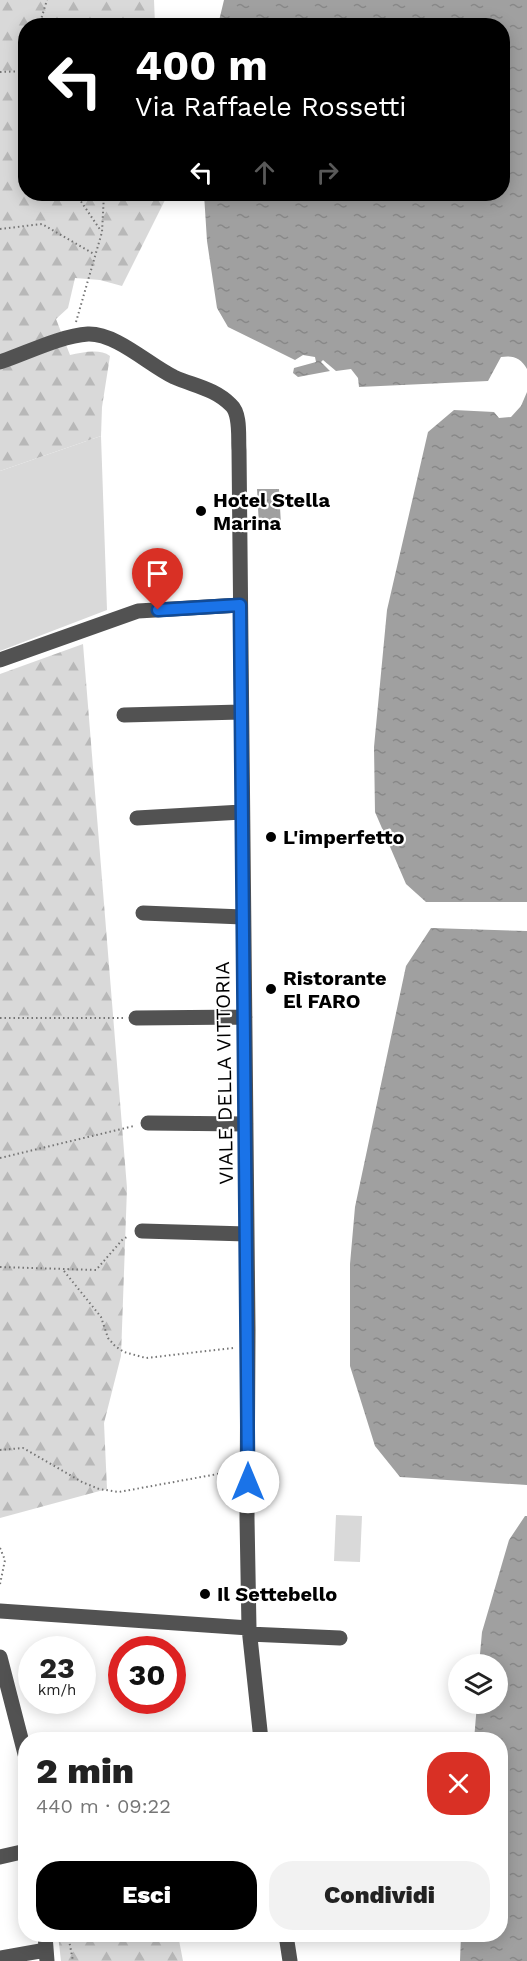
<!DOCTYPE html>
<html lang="it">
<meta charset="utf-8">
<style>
body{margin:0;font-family:"Work Sans",sans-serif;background:#f2f2f2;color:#222;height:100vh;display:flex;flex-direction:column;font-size:22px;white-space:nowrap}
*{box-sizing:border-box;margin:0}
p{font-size:20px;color:#767676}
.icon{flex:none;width:33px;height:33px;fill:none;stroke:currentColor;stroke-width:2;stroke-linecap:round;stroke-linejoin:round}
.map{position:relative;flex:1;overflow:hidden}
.side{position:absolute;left:18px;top:1732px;width:490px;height:210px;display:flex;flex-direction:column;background:#fff;border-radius:24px;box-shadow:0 3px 15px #0003}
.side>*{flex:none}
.hud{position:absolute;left:18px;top:18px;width:492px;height:183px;border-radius:24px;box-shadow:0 3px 15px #0003;background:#000;color:#fff;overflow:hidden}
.tools{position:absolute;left:448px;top:1654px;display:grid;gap:12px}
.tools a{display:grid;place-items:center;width:60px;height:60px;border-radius:50%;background:#fff;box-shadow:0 3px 15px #0003;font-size:30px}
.speed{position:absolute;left:18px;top:1636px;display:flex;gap:12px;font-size:30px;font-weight:700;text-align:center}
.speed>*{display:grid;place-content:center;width:78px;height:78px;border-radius:50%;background:#fff;box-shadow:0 3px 15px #0003;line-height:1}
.speed small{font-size:15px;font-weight:400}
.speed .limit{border:9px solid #d22;background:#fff;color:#111}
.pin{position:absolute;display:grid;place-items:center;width:51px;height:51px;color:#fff;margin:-62px -26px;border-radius:50% 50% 50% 0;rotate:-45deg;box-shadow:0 0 6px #0007}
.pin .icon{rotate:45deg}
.me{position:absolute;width:66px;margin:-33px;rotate:0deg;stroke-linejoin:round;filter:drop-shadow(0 0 4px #0008)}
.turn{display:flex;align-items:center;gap:21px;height:126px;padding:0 18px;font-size:27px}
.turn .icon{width:78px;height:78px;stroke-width:2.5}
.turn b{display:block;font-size:42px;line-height:51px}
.lanes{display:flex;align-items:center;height:57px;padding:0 18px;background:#0003;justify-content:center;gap:30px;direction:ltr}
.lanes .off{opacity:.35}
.round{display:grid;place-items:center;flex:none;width:63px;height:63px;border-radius:24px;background:#f2f2f2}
.overview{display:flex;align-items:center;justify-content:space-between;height:102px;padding:0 18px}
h1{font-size:36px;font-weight:800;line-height:45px}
.action{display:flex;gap:12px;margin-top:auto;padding:12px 18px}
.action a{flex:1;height:69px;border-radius:24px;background:#000;color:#fff;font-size:24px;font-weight:800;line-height:69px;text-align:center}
.action a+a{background:#f2f2f2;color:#222}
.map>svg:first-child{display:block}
.green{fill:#d9d9d9}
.forest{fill:url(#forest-firs)}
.water{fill:url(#water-ripples)}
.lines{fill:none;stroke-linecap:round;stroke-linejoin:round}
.path{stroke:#747474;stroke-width:2;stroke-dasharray:1.5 3;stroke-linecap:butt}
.minor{stroke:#525252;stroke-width:15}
.route-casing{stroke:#114b97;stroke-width:15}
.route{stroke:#1a73e8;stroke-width:10}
.poi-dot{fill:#000;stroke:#fff;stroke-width:2}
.labels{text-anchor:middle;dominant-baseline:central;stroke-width:4.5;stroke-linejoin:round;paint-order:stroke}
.poi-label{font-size:20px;font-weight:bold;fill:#000;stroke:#fff;text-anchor:start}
.street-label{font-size:20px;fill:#000;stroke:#fff}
</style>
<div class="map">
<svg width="527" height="1961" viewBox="0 0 527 1961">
<defs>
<pattern id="forest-firs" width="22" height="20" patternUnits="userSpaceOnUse" patternTransform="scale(1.5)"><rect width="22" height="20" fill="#d9d9d9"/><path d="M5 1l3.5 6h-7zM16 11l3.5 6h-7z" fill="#b8b8b8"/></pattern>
<pattern id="water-ripples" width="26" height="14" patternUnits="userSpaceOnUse" patternTransform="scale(1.5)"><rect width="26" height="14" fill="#a0a0a0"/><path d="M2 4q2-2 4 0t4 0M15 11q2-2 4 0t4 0" fill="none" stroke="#888"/></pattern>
</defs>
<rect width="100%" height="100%" fill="#fff"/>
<path class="green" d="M101,436L107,610L0,651V471Z
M336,1515L362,1516L360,1562L334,1561Z"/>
<path class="forest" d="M0,0H154L155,25L26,26V194H166V198L122,286L100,280L75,278L68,308L56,319L70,355C82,353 99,348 110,356L102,407L101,436L0,471Z
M83,644L127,1188L121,1356L104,1423L107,1489L0,1518V674Z
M58,1935H178L183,1961H61Z"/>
<path class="water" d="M224,0H527V369C521,358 513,355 501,357L488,381L359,387L358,378L351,369L336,371L323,360L321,362L330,371L298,377L293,373L294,368L316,362L315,357L303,355L295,360L228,327L217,308L207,241L204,194H502V26L218,25Z
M527,392V902H426L406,884L375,812L374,747L387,610L428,432L454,410L494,412L499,418L511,417L521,406Z
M257,489H279L281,525L259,526Z
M431,928L527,931V1485L400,1477L375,1446L350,1366V1264L355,1207L406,966Z
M525,1516H527V1961H460L461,1935H501V1740H474L477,1704H498V1665H479L482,1632L509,1540Z"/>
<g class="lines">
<path class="path" d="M39,26L47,0
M0,72L26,71
M76,194L101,231
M0,229L42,224L94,254
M76,322L102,232L104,194
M0,1018H123
M0,1158L134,1126
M0,1267L96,1270L123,1239L129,1236
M64,1271L101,1317L108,1338L115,1346L124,1352L146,1358L233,1348
M0,1450L23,1448L82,1482L99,1489L119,1492L234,1471
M0,1548L5,1560L0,1584
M68,1935L73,1961"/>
<path class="minor" d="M0,362C27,353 60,336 88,334C116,333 149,365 174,377C194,386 214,388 231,405C241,414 238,437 239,450L248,1330L247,1518L249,1628L261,1740
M0,660L138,611L240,605
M124,715L241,712
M137,818L242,812
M143,913L243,917
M136,1018L245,1017
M148,1123L246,1124
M142,1231L247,1234
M0,1611L249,1628
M250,1634L340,1638
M0,1657L26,1758
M0,1857L26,1851
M45,1935L47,1961
M286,1935L290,1961
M0,1958L46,1950"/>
</g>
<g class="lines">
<g class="route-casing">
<path id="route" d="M158,610L240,605L248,1482"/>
</g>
<use href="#route" class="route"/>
</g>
<g class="poi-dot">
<circle cx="201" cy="511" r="6"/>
<circle cx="271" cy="837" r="6"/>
<circle cx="271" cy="989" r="6"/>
<circle cx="205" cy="1594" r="6"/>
</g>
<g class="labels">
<g class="poi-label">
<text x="213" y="500">Hotel Stella<tspan x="213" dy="23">Marina</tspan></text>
<text x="283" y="837">L'imperfetto</text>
<text x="283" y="978">Ristorante<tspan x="283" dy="23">El FARO</tspan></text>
<text x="217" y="1594">Il Settebello</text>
</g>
<g class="street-label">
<text transform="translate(224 1073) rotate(-91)">VIALE DELLA VITTORIA</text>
</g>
</g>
</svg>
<div class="tools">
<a><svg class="icon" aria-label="layers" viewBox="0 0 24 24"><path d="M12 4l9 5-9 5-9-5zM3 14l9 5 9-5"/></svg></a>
</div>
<div class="speed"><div>23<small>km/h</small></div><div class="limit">30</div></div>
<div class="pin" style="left:158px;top:610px;background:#d93025"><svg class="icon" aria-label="arrive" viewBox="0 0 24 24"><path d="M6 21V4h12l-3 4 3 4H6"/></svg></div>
<svg class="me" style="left:248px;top:1482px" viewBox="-20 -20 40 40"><circle r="19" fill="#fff"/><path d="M0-13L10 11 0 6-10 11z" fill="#1a73e8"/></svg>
<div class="hud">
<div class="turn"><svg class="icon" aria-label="left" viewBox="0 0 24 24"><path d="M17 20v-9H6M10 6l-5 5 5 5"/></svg><div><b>400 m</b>Via Raffaele Rossetti</div></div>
<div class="lanes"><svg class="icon" aria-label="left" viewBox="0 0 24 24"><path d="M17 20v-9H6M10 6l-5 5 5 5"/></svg><svg class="icon off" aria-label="ahead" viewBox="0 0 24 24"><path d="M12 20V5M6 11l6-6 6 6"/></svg><svg class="icon off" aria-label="right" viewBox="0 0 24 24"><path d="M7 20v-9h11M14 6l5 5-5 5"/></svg></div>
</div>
<section class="side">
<div class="overview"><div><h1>2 min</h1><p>440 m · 09:22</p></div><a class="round" style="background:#d93025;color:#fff"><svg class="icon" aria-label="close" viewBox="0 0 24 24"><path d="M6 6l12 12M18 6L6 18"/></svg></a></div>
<div class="action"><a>Esci</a><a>Condividi</a></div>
</section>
</div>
